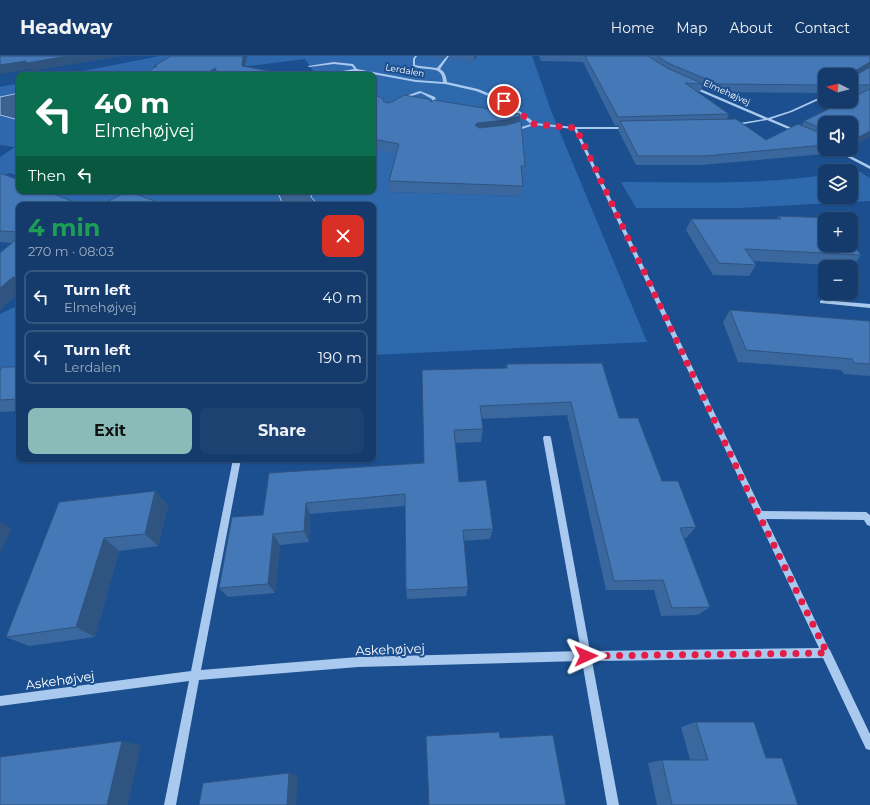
<!DOCTYPE html>
<meta charset="utf-8">
<style>
body{margin:0;font-family:Montserrat,sans-serif;background:#1d4271;color:#f1f3f6;height:100vh;display:flex;flex-direction:column;font-size:15px;white-space:nowrap}
*{box-sizing:border-box;margin:0}
p{font-size:13px;color:#9dadc1}
.icon{flex:none;width:22px;height:22px;fill:none;stroke:currentColor;stroke-width:2;stroke-linecap:round;stroke-linejoin:round}
.map{position:relative;flex:1;overflow:hidden}
.side{position:absolute;left:16px;top:146px;width:360px;height:260px;display:flex;flex-direction:column;background:#143b6b;border-radius:8px;box-shadow:0 1px 3px #0004,0 0 0 1px #33557e}
.side>*{flex:none}
.top-card{position:absolute;left:16px;top:16px;width:360px;height:122px;border-radius:8px;box-shadow:0 1px 3px #0004,0 0 0 1px #33557e;background:#0b6e4f;color:#fff;overflow:hidden}
.needle{width:26px;rotate:276deg}
.tools{position:absolute;left:818px;top:12px;display:grid;gap:8px}
.tools a{display:grid;place-items:center;width:40px;height:40px;border-radius:8px;background:#143b6b;box-shadow:0 1px 3px #0004,0 0 0 1px #33557e;font-size:20px}
.pin{position:absolute;display:grid;place-items:center;width:34px;height:34px;color:#fff;margin:-17px;border:2px solid #fff;border-radius:50%;box-shadow:0 1px 4px #0007}
.me{position:absolute;width:44px;margin:-22px;rotate:89deg;stroke-linejoin:round;filter:drop-shadow(0 0 3px #0008)}
.turn{display:flex;align-items:center;gap:14px;height:84px;padding:0 12px;font-size:18px}
.turn .icon{width:52px;height:52px;stroke-width:2.5}
.turn b{display:block;font-size:28px;line-height:34px}
.then{display:flex;align-items:center;height:38px;padding:0 12px;background:#0003;gap:8px;font-size:15px}
.round{display:grid;place-items:center;flex:none;width:42px;height:42px;border-radius:8px;background:#1d4271}
.overview{display:flex;align-items:center;justify-content:space-between;height:68px;padding:0 12px}
h1{font-size:24px;font-weight:700;line-height:30px;color:#1e9e55}
.action{display:flex;gap:8px;margin-top:auto;padding:8px 12px}
.action a{flex:1;height:46px;border-radius:8px;background:#8bbbb9;color:#111;font-size:16px;font-weight:700;line-height:46px;text-align:center}
.action a+a{background:#1d4271;color:#f1f3f6}
ul{padding:0;list-style:none}
li{display:flex;align-items:center;gap:12px;height:54px;margin:0 8px 6px;padding:0 4px;border:2px solid #33557e;border-radius:8px}
li div{flex:1}
li b{display:block;font-size:15px}
li em{font-style:normal}
header{display:flex;align-items:center;gap:24px;box-sizing:border-box;height:56px;padding:0 20px;background:#143b6b;border-bottom:1px solid #33557e}
header strong{font-size:19px}
nav{display:flex;gap:22px;margin-inline-start:auto;font-size:14px}
.map>svg:first-child{display:block}
.green{fill:#2e69ad}
.water{fill:#3c6290;stroke:#9cc4f0}
.lines{fill:none;stroke-linecap:round;stroke-linejoin:round}
.minor{fill:#a9c9ee;fill-rule:evenodd}
.wall{fill:#3a679d;fill-rule:evenodd}
.shaded-wall{fill:#305480}
.building{fill:#4478b7;stroke:#305480}
.route{stroke:#e11d48;stroke-width:7;stroke-dasharray:0 12.6}
.labels{text-anchor:middle;dominant-baseline:central;stroke-width:4;stroke-linejoin:round;paint-order:stroke}
.far-street-label{font-size:9px;fill:#fff;stroke:#1b4f8f}
.near-street-label{font-size:13px;fill:#fff;stroke:#1b4f8f}
</style>
<header>
<strong>Headway</strong>
<nav><a>Home</a><a>Map</a><a>About</a><a>Contact</a></nav>
</header>
<div class="map">
<svg width="870" height="749" viewBox="0 0 870 749">
<rect width="100%" height="100%" fill="#1b4f8f"/>
<path class="green" d="M160,0H429L474,5L477,0H532L552,57L647,286L373,299V149H40L30,135H373V93L401,94L390,136L521,140L520,121H524L520,85L373,49V19H316L305,3L250,10L238,9L160,19H63Z
M19,27V120L10,117L0,121V101L15,91L0,89V31Z
M857,114L870,122V145L739,152H636L621,126C689,126 758,129 825,119V141H851V115H849Z
M19,249V316L0,317V258Z"/>
<path class="water" d="M19,37V64L0,59V41Z
M270,135H312L311,141L319,149H283L279,139Z"/>
<g class="lines">
<path class="minor" d="M415,0H417L415,3V9L420,10L437,12L447,0H449L440,13C445,16 446,20 447,26L478,33L505,44L535,67L575,71H627L629,72L627,73H577L762,455L866,456L870,459V470L867,469L864,464L766,463L829,593L830,594L870,678V694L866,693L823,602L592,605L619,749H607L582,605L358,611L199,624L176,749H164L189,625L0,650V640L191,615L233,403H241L201,614L358,601L581,595L543,382L544,380H550L551,382L590,595L819,592L574,73L534,69L513,76L512,74L531,68L503,46L476,35L445,28L416,26L356,15L319,19L354,13L352,10L334,8L309,11L308,10L334,6L353,8L357,13L416,24L443,26C443,8 426,16 413,10V3Z
M693,30L768,62L790,55L825,39V41L792,56L771,63L799,75L800,76L798,77L767,64L733,70L734,68L764,63L692,32Z
M420,35L435,41L437,48L432,53L429,52L433,48L432,43L421,37L402,43L400,42Z
M832,93H837L870,110V113Z
M822,244L870,248V252L820,247V245Z"/>
</g>
<path class="wall" d="M418,0H447L443,2Z
M449,0H477L474,5L449,3Z
M539,0H870V80L851,91V67H825V93H839L836,97L701,109H636L618,74L619,69L615,70L583,6L541,5ZM825,19H851V38H860L804,65L802,69L766,84L727,63L729,58L697,36H700L702,31L714,36L825,37Z
M373,38L387,47L431,46L519,65L525,110L524,121H522L523,130L521,140L389,136V125L396,97L373,93Z
M840,93H848L844,95Z
M0,117L19,149V236L0,254V197L12,187L0,186Z
M779,160L861,199L853,210L753,205L756,209L749,220L713,219L686,174L691,163H777Z
M730,254L870,265V320L844,318L841,314L738,306L723,266Z
M507,308L619,362L662,425L696,471L686,482H684L710,551L698,559L661,560L654,534H606L567,359L481,363L483,373L481,386L455,387L459,426L493,473L490,483L463,485L468,531L466,540L407,543L406,534L405,450L310,458L309,486L280,489L275,537L228,541L219,532L263,459L424,407L506,312Z
M19,311V355L0,356V315Z
M59,446L168,449L158,490L119,495L95,581L29,590L6,581Z
M696,666L766,702L798,749H657L648,707L662,704H690L681,671Z"/>
<path class="shaded-wall" d="M68,0H121L32,15L27,7Z
M243,0H247L244,19L242,10Z
M474,0H477L474,5Z
M26,5L30,13L0,18V9Z
M870,6V10L869,12L851,22L855,15Z
M215,12L217,19H205Z
M520,60L519,70L477,77L475,69L477,67Z
M870,75V80L851,91V85Z
M13,221L19,228V236L0,254V232Z
M155,435L168,449L158,490L145,478Z
M306,447L310,458L309,486L304,475Z
M0,465L12,473L0,498Z
M273,478L280,489L275,537L268,528Z
M104,482L119,495L95,581L76,571Z
M122,685L141,689L128,749H107Z
M289,717L298,719L296,749H287Z"/>
<path class="building" d="M0,0H68L27,7L26,5L0,9Z
M171,0H243L242,10L291,19H218L215,12L205,19H142L157,10H154Z
M585,0H648L667,12L703,28L685,27L729,58L618,61Z
M657,0H870V6L855,15V19H856L870,11V29H851V19H825V29L718,28L670,8Z
M870,33V75L851,85V67H825V74L804,65L845,45H851V42Z
M373,38L384,43L383,45L387,47L392,46L404,39L428,43L431,46L434,44L520,58V60L507,64L477,67L475,69L479,72L507,69L521,65L525,110H521L523,130L389,125L399,88L373,83Z
M736,63L766,84L798,68L825,79V89L705,100H638L620,65Z
M0,117L19,124V135H46L82,149H19V176L0,175Z
M128,135L165,149H101Z
M779,160L832,162L833,163H825V189H851V186L861,199L745,193L756,209L719,207L691,163H781Z
M19,181V224L13,221L0,232V197Z
M730,254L870,265V308L854,307L852,303L746,294Z
M602,307L619,362H638L662,425H678L696,471L680,472L710,551L672,552L663,524L614,525L571,346L480,350L483,373L454,374L459,426L486,424L493,473L463,474L468,531L406,534L405,438L306,447L304,475L273,478L268,528L219,532L232,461L263,459L269,417L424,407L422,314L507,312V308Z
M2,311H19V343L0,344V315Z
M155,435L145,478L104,482L76,571L6,581L59,446Z
M696,666H754L766,702H782L798,749H672L662,704H708Z
M499,676L500,682L553,679L566,749H429L426,680Z
M122,685L107,749H0V701Z
M289,717L287,749H199L203,727Z"/>
<g class="lines">
<path class="route" d="M504,45L534,68L576,72L759,459L827,597L586,600"/>
</g>
<g class="labels">
<g class="far-street-label">
<text transform="translate(405 14) rotate(10)">Lerdalen</text>
<text transform="translate(727 36) rotate(24)">Elmehøjvej</text>
</g>
<g class="near-street-label">
<text transform="translate(390 593) rotate(-2)">Askehøjvej</text>
<text transform="translate(60 624) rotate(-8)">Askehøjvej</text>
</g>
</g>
</svg>
<div class="tools">
<a><svg class="needle" viewBox="-14 -14 28 28"><path d="M0-13l5 13h-10z" fill="#e53935"/><path d="M0 13l5-13h-10z" fill="#9dadc1"/></svg></a>
<a><svg class="icon" aria-label="sound" viewBox="0 0 24 24"><path d="M4 9h4l5-4v14l-5-4H4zM17 9q2 3 0 6"/></svg></a>
<a><svg class="icon" aria-label="layers" viewBox="0 0 24 24"><path d="M12 4l9 5-9 5-9-5zM3 14l9 5 9-5"/></svg></a>
<a>+</a>
<a>−</a>
</div>
<div class="pin" style="left:504px;top:45px;background:#d93025"><svg class="icon" aria-label="arrive" viewBox="0 0 24 24"><path d="M6 21V4h12l-3 4 3 4H6"/></svg></div>
<svg class="me" style="left:586px;top:600px" viewBox="-20 -20 40 40"><path d="M0-17L14 15 0 8-14 15z" fill="#e11d48" stroke="#fff" stroke-width="4"/></svg>
<div class="top-card">
<div class="turn"><svg class="icon" aria-label="left" viewBox="0 0 24 24"><path d="M17 20v-9H6M10 6l-5 5 5 5"/></svg><div><b>40 m</b>Elmehøjvej</div></div>
<div class="then">Then<svg class="icon" aria-label="left" viewBox="0 0 24 24"><path d="M17 20v-9H6M10 6l-5 5 5 5"/></svg></div>
</div>
<section class="side">
<div class="overview"><div><h1>4 min</h1><p>270 m · 08:03</p></div><a class="round" style="background:#d93025;color:#fff"><svg class="icon" aria-label="close" viewBox="0 0 24 24"><path d="M6 6l12 12M18 6L6 18"/></svg></a></div>
<ul>
<li><svg class="icon" aria-label="left" viewBox="0 0 24 24"><path d="M17 20v-9H6M10 6l-5 5 5 5"/></svg><div><b>Turn left</b><p>Elmehøjvej</p></div><em>40 m</em></li>
<li><svg class="icon" aria-label="left" viewBox="0 0 24 24"><path d="M17 20v-9H6M10 6l-5 5 5 5"/></svg><div><b>Turn left</b><p>Lerdalen</p></div><em>190 m</em></li>
</ul>
<div class="action"><a>Exit</a><a>Share</a></div>
</section>
</div>
